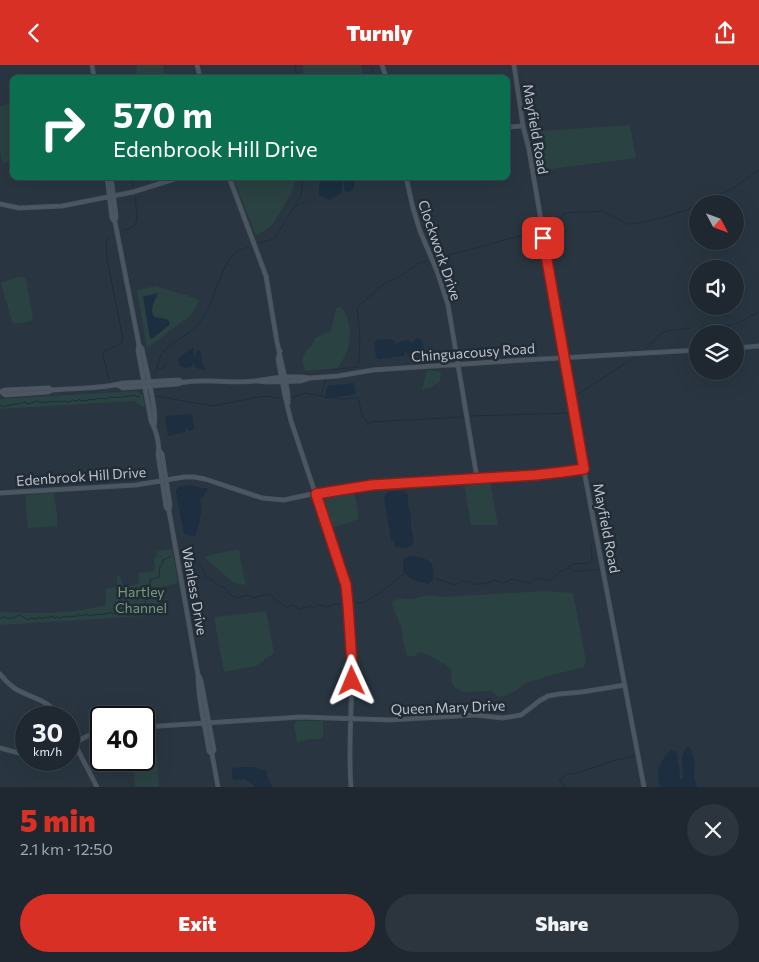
<!DOCTYPE html>
<meta charset="utf-8">
<style>
body{margin:0;font-family:Commissioner,sans-serif;background:#2c343d;color:#f1f3f6;height:100vh;display:flex;flex-direction:column;font-size:19px;white-space:nowrap}
*{box-sizing:border-box;margin:0}
p{font-size:16px;color:#a1a6ab}
.icon{flex:none;width:28px;height:28px;fill:none;stroke:currentColor;stroke-width:2;stroke-linecap:round;stroke-linejoin:round}
.map{position:relative;height:722px;overflow:hidden}
.sheet{display:flex;flex-direction:column;background:#1f2831;flex:1}
.sheet>*{flex:none}
.hud{position:absolute;left:10px;top:10px;width:500px;height:105px;border-radius:8px;box-shadow:0 5px 20px #0002,0 0 0 1px #3c444d;background:#0b6e4f;color:#fff;overflow:hidden}
.needle{width:32px;rotate:131deg}
.controls{position:absolute;left:689px;top:130px;display:grid;gap:10px}
.controls a{display:grid;place-items:center;width:55px;height:55px;border-radius:50%;background:#1f2831;box-shadow:0 5px 20px #0002,0 0 0 1px #3c444d;font-size:25px}
.speed{position:absolute;left:15px;top:641px;display:flex;gap:10px;font-size:25px;font-weight:700;text-align:center}
.speed>*{display:grid;place-content:center;width:65px;height:65px;border-radius:50%;background:#1f2831;box-shadow:0 5px 20px #0002,0 0 0 1px #3c444d;line-height:1}
.speed small{font-size:12px;font-weight:400}
.speed .limit{border:2px solid #111;border-radius:8px;background:#fff;color:#111}
.pin{position:absolute;display:grid;place-items:center;width:42px;height:42px;color:#fff;margin:-21px;border-radius:10px;box-shadow:0 2px 8px #0006}
.me{position:absolute;width:55px;margin:-28px;rotate:359deg;stroke-linejoin:round;filter:drop-shadow(0 0 4px #0008)}
.turn{display:flex;align-items:center;gap:18px;height:105px;padding:0 20px;font-size:22px}
.turn .icon{width:65px;height:65px;stroke-width:2.5}
.turn b{display:block;font-size:35px;line-height:42px}
.round{display:grid;place-items:center;flex:none;width:52px;height:52px;border-radius:26px;background:#2c343d}
.head{display:flex;align-items:center;justify-content:space-between;height:85px;padding:0 20px}
h1{font-size:30px;font-weight:800;line-height:38px;color:#d93025}
.action{display:flex;gap:10px;margin-top:auto;padding:10px 20px}
.action a{flex:1;height:58px;border-radius:30px;background:#d93025;color:#fff;font-size:20px;font-weight:800;line-height:58px;text-align:center}
.action a+a{background:#2c343d;color:#f1f3f6}
header{display:flex;justify-content:space-between;align-items:center;height:65px;padding:0 20px;background:#d93025;color:#fff;font-size:22px;font-weight:800}
.map>svg:first-child{display:block}
.green{fill:#2b4242}
.water{fill:#1c2e3f}
.lines{fill:none;stroke-linecap:round;stroke-linejoin:round}
.stream{stroke:#1c2e3f;stroke-width:1}
.secondary-casing{stroke:#4a535e;stroke-width:5}
.secondary{stroke:#4c5764;stroke-width:3}
.route-casing{stroke:#8d1f18;stroke-width:12}
.route{stroke:#d93025;stroke-width:9}
.labels{text-anchor:middle;dominant-baseline:central;stroke-width:5;stroke-linejoin:round;paint-order:stroke}
.street-label{font-size:14px;fill:#bbc2cb;stroke:#222c37}
.park-label{font-size:14px;fill:#749a79;stroke:#222c37}
</style>
<header><svg class="icon" aria-label="back" viewBox="0 0 24 24"><path d="M15 5l-7 7 7 7"/></svg>Turnly<svg class="icon" aria-label="share" viewBox="0 0 24 24"><path d="M12 15V3M7 8l5-5 5 5M5 13v7h14v-7"/></svg></header>
<div class="map">
<svg width="759" height="722" viewBox="0 0 759 722">
<rect width="100%" height="100%" fill="#293641"/>
<path class="green" d="M137,0H163L164,12H138L136,6Z
M303,0H361L364,12H304Z
M12,37V98L2,97L0,85V42Z
M630,60L636,93L536,106L528,67Z
M233,113H294V118L292,127L274,157L270,162L256,171Z
M23,212L26,214L33,254L31,256L14,259L12,257L1,218L14,213Z
M156,221L184,230H188L189,232L199,235L195,244L191,250L147,283L137,225Z
M341,242C355,261 352,285 337,303L305,306L302,294L306,286L311,282L315,273L331,266L336,243Z
M427,305L441,307L440,316L433,321L422,325Z
M137,326L143,330L145,343L134,336L0,344V334Z
M490,416L498,460H471L464,418Z
M354,426L359,454L332,463L322,432V431Z
M54,428L57,451V461L28,463L25,430Z
M172,484L178,518L157,523L162,550L0,560V547C9,547 18,548 28,548C54,548 81,547 106,540L105,524L117,522V512L120,511L124,522L139,518L138,508L155,506L154,494L157,491V486Z
M239,484L244,514L246,517L244,520L234,518L204,492L219,488Z
M546,526L573,528L586,596L584,602L552,610L524,619L517,625L505,631L498,632L492,626L462,627C443,616 456,611 450,603C446,599 427,589 420,587L414,591H407L402,573L403,567L391,537L401,533C414,537 428,526 440,532Z
M266,546L274,588L256,601L224,607L214,552Z
M297,656H323V672L320,674H310L297,677L294,659Z
M156,688L157,690L159,722H135L133,695H144V689Z"/>
<path class="water" d="M320,113V112L356,113L353,124L350,127H345C343,123 345,118 344,113H343L341,128L329,135L319,130Z
M157,228L158,229C155,235 148,247 155,252C158,253 164,253 167,254L170,258L169,260L152,274L150,273L143,232Z
M416,273C424,274 423,282 424,288L422,290L408,291L405,283V289L403,291L379,294L376,292L374,278L376,275L392,274L396,278L402,276L408,275L411,278L414,277Z
M194,283V291L198,285L200,286C202,292 201,298 205,304L204,305L196,303L194,298L191,302L185,303L180,301L178,294L190,284Z
M354,318L356,329L325,334L327,321Z
M192,349L194,364L190,366L186,363L185,367L168,371L165,351Z
M191,420L201,423H206L208,424L203,432L199,434C200,436 201,437 201,438C203,443 198,466 195,471L186,470L184,468L177,435L176,426L179,422Z
M389,426H404L408,430V438L407,440C412,448 411,450 411,459C412,471 421,486 398,482L396,483L394,476L391,475L384,432Z
M409,491C417,492 431,492 433,503C434,506 433,512 433,515L429,519L413,515L403,507V495Z
M688,682L691,684L692,687L695,700L694,712L697,722H660C659,717 657,710 658,705C660,699 666,687 672,685C678,687 679,691 677,697L679,699L680,712V714H683L682,693L684,685Z
M242,702H255L258,704L265,705L267,707V711L272,722H256L245,714L234,715L232,712V703Z"/>
<g class="lines">
<path class="stream" d="M295,0L297,12
M370,0L375,12
M133,112V121
M296,141L305,137
M550,163L558,159L564,148L603,146L627,159H634L665,152L687,145L709,131L723,128L735,122L759,105
M124,165C143,162 136,148 135,132
M259,178L270,175L276,171L301,131L303,112
M435,193C469,186 502,175 535,167
M736,259L757,248
M700,263L732,260
M646,284L660,269L666,266L691,263
M359,298L360,271L357,243L381,221L405,208L419,198L428,196
M157,305L163,303L167,299
M331,305L359,302
M154,309C159,302 158,291 165,285C176,274 191,269 200,257C216,237 218,201 238,186C241,184 246,183 249,182
M109,315L103,290V287C107,284 121,280 122,277C123,276 122,270 122,269L107,194L106,177L110,172
M578,329L634,293
M155,331L213,341L264,331L280,333
M321,331L326,313
M292,332L305,328L325,332
M332,333L344,334L358,333L363,353L369,358
M0,340L2,342C10,339 18,340 26,337L27,339L38,336L40,338L43,337L45,338L50,336L52,337L57,336L59,337L62,336L70,337L72,335L78,336L79,334L81,336L84,335L85,336L91,334L95,335L97,333L107,334L110,332C117,333 127,332 134,330L138,332L140,331
M470,351L569,348L566,336
M366,360L370,357L463,352
M183,486L187,488L194,497L201,501L206,513L212,515L217,520L225,523L229,529L237,533L248,530L253,533L269,529C275,535 281,537 286,543L292,540L300,544L310,541L313,543L318,540L328,542L335,539L344,540
M569,501C575,496 585,501 592,496L591,479L594,477
M433,512C440,517 447,516 454,520L460,517H471L474,519C481,520 489,518 495,515C502,519 505,519 511,514L523,517L532,518L538,513L550,516L560,507L569,503C578,510 588,503 599,505
M380,528L404,509
M355,538L364,537L378,529
M0,553L5,552L8,554L10,553H13L19,550L29,555L30,553L38,554L39,552L43,554L44,552L49,553L50,551L55,553L57,552L61,553L63,551L66,552L77,551L78,549L82,551L85,549L89,551L100,549L102,550L107,548L109,549L111,547L113,549L141,547L143,546L146,540L145,536L148,533L147,531L149,524L147,522L150,520V515L159,512L160,501L163,498V495L170,492
M565,722L559,715L568,709L581,707L612,696L635,691"/>
<g class="secondary-casing">
<path id="secondary" d="M92,0L94,12
M197,0L200,12
M382,0L386,12
M514,0L523,61L529,85L582,395L644,722
M508,62L523,61
M107,112L112,153L115,157L139,280L142,284C145,299 158,348 154,361
M111,112L116,151L115,156
M229,112L266,211L277,277L285,313L288,330V338
M406,112L413,143L420,166L437,206L448,240L477,413
M0,139L19,143L62,141L133,127L181,112
M139,280L138,285L151,356C156,365 160,379 158,389L166,442L169,446
M735,283L759,281
M280,286L278,294L285,331L291,356L346,520C350,546 352,575 352,602C352,642 348,682 351,722
M257,316L267,317L301,316L310,313L338,311L373,305L525,295L698,285
M118,320L123,323L178,319C187,315 199,316 209,316C224,316 240,318 255,316C273,313 291,310 309,313
M0,327L5,325L49,323L52,325C73,323 104,324 123,318L179,315L182,317
M2,327L5,330L48,327L52,325
M159,385L162,389L170,440L169,446L198,610C198,635 205,661 209,686L212,689L218,722
M0,428L136,420L184,412H194L205,414L262,433L284,435L321,427L372,420L549,409L584,404
M0,609C4,614 9,619 14,623C32,634 47,633 60,652
M199,611L201,616L214,685L212,688
M144,662L301,652L390,655L475,650L503,653L521,650L533,641L539,636L548,631L559,629L582,627L625,620
M69,668L97,722
M69,681L93,668L101,665
M0,683L26,690"/>
</g>
<use href="#secondary" class="secondary"/>
</g>
<g class="lines">
<g class="route-casing">
<path id="route" d="M352,616V599L348,540L346,520L316,429L372,420L536,410L562,407L584,404L543,173"/>
</g>
<use href="#route" class="route"/>
</g>
<g class="labels">
<g class="street-label">
<text transform="translate(536 64) rotate(80)">Mayfield Road</text>
<text transform="translate(440 185) rotate(71)">Clockwork Drive</text>
<text transform="translate(473 287) rotate(-4)">Chinguacousy Road</text>
<text transform="translate(81 411) rotate(-4)">Edenbrook Hill Drive</text>
<text transform="translate(607 463) rotate(79)">Mayfield Road</text>
<text transform="translate(195 526) rotate(80)">Wanless Drive</text>
<text transform="translate(448 642) rotate(-2)">Queen Mary Drive</text>
</g>
<g class="park-label">
<text x="141" y="526">Hartley<tspan x="141" dy="16">Channel</tspan></text>
</g>
</g>
</svg>
<div class="controls">
<a><svg class="needle" viewBox="-14 -14 28 28"><path d="M0-13l5 13h-10z" fill="#e53935"/><path d="M0 13l5-13h-10z" fill="#a1a6ab"/></svg></a>
<a><svg class="icon" aria-label="sound" viewBox="0 0 24 24"><path d="M4 9h4l5-4v14l-5-4H4zM17 9q2 3 0 6"/></svg></a>
<a><svg class="icon" aria-label="layers" viewBox="0 0 24 24"><path d="M12 4l9 5-9 5-9-5zM3 14l9 5 9-5"/></svg></a>
</div>
<div class="speed"><div>30<small>km/h</small></div><div class="limit">40</div></div>
<div class="pin" style="left:543px;top:173px;background:#d93025"><svg class="icon" aria-label="arrive" viewBox="0 0 24 24"><path d="M6 21V4h12l-3 4 3 4H6"/></svg></div>
<svg class="me" style="left:352px;top:616px" viewBox="-20 -20 40 40"><path d="M0-17L14 15 0 8-14 15z" fill="#d93025" stroke="#fff" stroke-width="4"/></svg>
<div class="hud">
<div class="turn"><svg class="icon" aria-label="right" viewBox="0 0 24 24"><path d="M7 20v-9h11M14 6l5 5-5 5"/></svg><div><b>570 m</b>Edenbrook Hill Drive</div></div>
</div>
</div>
<section class="sheet">
<div class="head"><div><h1>5 min</h1><p>2.1 km · 12:50</p></div><a class="round"><svg class="icon" aria-label="close" viewBox="0 0 24 24"><path d="M6 6l12 12M18 6L6 18"/></svg></a></div>
<div class="action"><a>Exit</a><a>Share</a></div>
</section>
